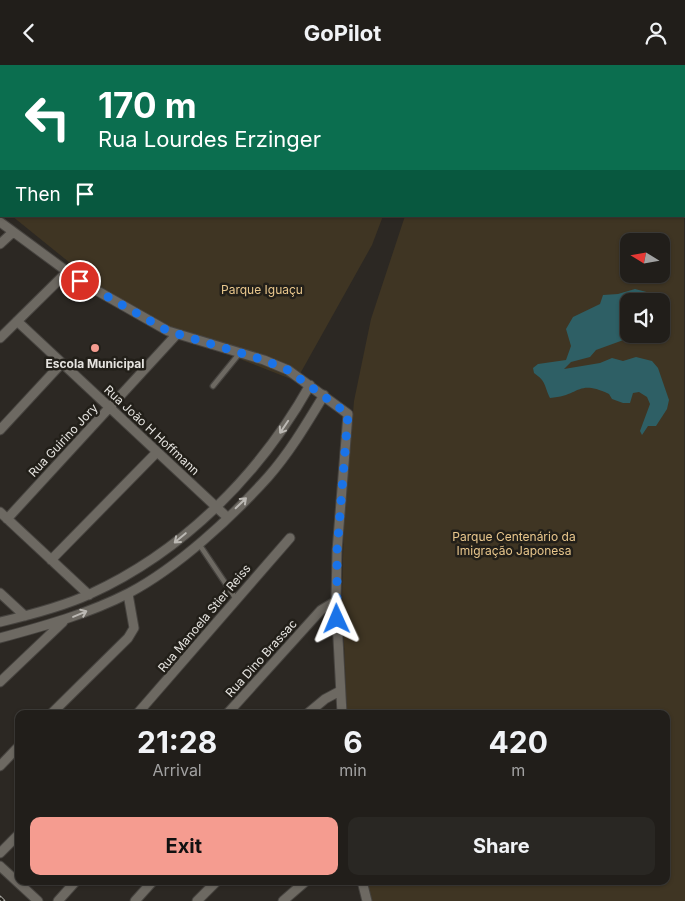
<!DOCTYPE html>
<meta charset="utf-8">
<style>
body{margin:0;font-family:Inter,sans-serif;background:#292723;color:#f1f3f6;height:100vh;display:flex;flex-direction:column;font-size:19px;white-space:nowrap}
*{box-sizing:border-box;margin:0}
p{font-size:16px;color:#a2a2a2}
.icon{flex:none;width:28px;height:28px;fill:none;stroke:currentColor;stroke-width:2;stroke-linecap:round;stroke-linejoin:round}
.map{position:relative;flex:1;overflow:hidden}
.side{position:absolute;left:15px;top:645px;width:655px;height:175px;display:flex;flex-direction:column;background:#211e1a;border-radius:10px;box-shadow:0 1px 4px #0004,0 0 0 1px #3e3c39}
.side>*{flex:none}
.banner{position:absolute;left:0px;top:0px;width:685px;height:152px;box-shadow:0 1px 4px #0004,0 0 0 1px #3e3c39;background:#0b6e4f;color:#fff;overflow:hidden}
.needle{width:32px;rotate:281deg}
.fabs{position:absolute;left:620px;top:168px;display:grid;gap:10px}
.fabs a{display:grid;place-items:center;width:50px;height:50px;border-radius:10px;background:#211e1a;box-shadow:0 1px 4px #0004,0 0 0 1px #3e3c39;font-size:25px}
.pin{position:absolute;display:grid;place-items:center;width:42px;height:42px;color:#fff;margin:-21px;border:2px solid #fff;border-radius:50%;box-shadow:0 1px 5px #0007}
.me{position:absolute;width:55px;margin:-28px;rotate:359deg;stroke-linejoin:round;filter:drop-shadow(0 0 4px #0008)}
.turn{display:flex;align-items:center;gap:18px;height:105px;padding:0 15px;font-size:22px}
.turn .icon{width:65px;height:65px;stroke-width:2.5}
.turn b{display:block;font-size:35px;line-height:42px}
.then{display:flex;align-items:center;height:48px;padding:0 15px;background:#0003;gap:10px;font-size:19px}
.eta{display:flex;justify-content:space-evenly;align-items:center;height:85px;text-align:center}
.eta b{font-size:30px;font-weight:700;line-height:35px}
.cta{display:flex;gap:10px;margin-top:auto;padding:10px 15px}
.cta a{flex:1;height:58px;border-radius:10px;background:#f59c90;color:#111;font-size:20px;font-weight:700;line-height:58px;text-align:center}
.cta a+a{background:#292723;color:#f1f3f6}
header{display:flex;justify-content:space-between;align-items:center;height:65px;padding:0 15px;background:#211e1a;font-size:22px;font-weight:700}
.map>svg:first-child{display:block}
.green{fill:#3f3523;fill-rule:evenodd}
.water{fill:#2e5f65}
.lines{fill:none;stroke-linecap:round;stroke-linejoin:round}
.service-casing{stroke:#46433f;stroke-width:7}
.minor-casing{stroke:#46433f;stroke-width:11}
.service{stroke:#6d6962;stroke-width:4.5}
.minor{stroke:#6d6962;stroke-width:9}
.rail-casing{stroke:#a8a6a1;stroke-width:4.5}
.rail{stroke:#221f19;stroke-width:2.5;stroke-dasharray:8;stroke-linecap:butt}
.oneway{stroke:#bbb8b3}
.route{stroke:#1a73e8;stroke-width:9;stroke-dasharray:0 16.2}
.poi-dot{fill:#f59c90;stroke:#221f19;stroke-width:2}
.labels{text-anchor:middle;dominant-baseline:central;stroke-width:5;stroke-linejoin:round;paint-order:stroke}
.park-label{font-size:12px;fill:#e9c78d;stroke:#221f19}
.poi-label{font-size:12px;font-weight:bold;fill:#e5e3df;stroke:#221f19}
.street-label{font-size:12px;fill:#e5e3df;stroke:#221f19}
</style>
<header><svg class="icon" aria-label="back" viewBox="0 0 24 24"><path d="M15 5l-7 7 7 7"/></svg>GoPilot<svg class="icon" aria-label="person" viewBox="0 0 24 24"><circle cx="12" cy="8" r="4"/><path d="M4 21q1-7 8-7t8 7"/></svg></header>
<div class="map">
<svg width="685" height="836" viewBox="0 0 685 836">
<rect width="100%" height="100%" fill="#2c2823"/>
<path class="green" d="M0,0H443L1,1V143Z
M478,0H685V129L684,1Z
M684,148L685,836H370L366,816H666V649H347L342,530L344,455L354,336L371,254L405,151H684ZM629,176H661V209H629ZM629,236H661V269H629Z
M12,151H383L372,180L296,316L181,271L117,236Z"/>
<path class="water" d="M635,224L658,230L660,236H629V269H640L596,285L590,292L571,297L564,304L600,298L612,293L623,296L636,292L652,296L658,303L669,335L667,344L656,361H648L642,370L640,366L650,339L647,332L639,327L633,328L630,338H623L612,334L609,329C576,314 581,331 550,333C544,321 547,317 534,308L533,303L538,299L566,295L571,281L566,264L573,252L600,239L603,230L618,229Z"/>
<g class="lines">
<g class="service-casing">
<path id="service" d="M213,321L239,289
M199,479L236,534"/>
</g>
<g class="minor-casing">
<path id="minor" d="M0,157L80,216L168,266L264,295L288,305L348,349L337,486L336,536L342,649
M0,179L13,167
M17,256L227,452
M0,273L67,207
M0,365L62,298
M0,447L89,530
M7,454L177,269
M51,495L157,387
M0,528L25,551
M0,557C30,550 62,542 90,529C184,486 260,409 310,320
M0,573C44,561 88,549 129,528C178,502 231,453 268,412C290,387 307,358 324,330
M0,617L63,557
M51,649L128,573L134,563L128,529
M137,649L290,473
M227,649L321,545L336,536
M307,649L325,634L340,626
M0,701L19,681
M0,788L19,769
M0,801L38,836
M362,816L367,836
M58,836L76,816
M135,836L153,816
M197,836L217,816
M283,836L306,816"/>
</g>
<use href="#service" class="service"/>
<use href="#minor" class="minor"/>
<g class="rail-casing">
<path id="rail" d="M0,833L3,836"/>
</g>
<use href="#rail" class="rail"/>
</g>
<defs><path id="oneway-shaft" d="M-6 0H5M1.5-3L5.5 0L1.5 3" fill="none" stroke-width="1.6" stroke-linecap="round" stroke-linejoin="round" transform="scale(1.25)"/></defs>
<g class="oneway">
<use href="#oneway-shaft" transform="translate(284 362) rotate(124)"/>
<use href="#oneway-shaft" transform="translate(241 438) rotate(-44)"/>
<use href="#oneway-shaft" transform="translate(180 473) rotate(140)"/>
<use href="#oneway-shaft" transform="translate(80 549) rotate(-23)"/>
</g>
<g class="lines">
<path class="route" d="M80,216L168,266L264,295L288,305L348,349L337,486V554"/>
</g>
<circle class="poi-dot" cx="95" cy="283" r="5"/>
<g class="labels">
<g class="park-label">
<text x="262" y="224">Parque Iguaçu</text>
<text x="514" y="471">Parque Centenário da<tspan x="514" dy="14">Imigração Japonesa</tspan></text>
</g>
<g class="poi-label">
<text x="95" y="298">Escola Municipal</text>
</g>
<g class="street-label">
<text transform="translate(152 365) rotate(43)">Rua João H Hoffmann</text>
<text transform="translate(63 375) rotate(-47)">Rua Guirino Jory</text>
<text transform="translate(204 553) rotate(-50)">Rua Manoela Stier Reiss</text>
<text transform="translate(261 593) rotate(-48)">Rua Dino Brassac</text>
</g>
</g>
</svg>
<div class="fabs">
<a><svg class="needle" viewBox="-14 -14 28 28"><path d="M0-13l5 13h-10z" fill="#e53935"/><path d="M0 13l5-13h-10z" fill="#a2a2a2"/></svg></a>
<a><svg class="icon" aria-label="sound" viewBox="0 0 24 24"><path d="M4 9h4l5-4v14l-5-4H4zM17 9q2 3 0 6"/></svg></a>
</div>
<div class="pin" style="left:80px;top:216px;background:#d93025"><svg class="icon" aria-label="arrive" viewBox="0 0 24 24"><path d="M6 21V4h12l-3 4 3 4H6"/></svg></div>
<svg class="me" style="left:337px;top:554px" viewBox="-20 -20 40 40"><path d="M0-17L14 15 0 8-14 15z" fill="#1a73e8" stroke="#fff" stroke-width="4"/></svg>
<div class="banner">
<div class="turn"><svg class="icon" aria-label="left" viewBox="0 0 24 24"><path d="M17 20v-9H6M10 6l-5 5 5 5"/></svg><div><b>170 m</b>Rua Lourdes Erzinger</div></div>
<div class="then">Then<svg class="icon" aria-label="arrive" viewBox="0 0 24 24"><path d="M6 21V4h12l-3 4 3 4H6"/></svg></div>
</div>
<section class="side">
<div class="eta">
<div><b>21:28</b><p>Arrival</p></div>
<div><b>6</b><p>min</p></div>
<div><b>420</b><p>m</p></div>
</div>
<div class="cta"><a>Exit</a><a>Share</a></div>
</section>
</div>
